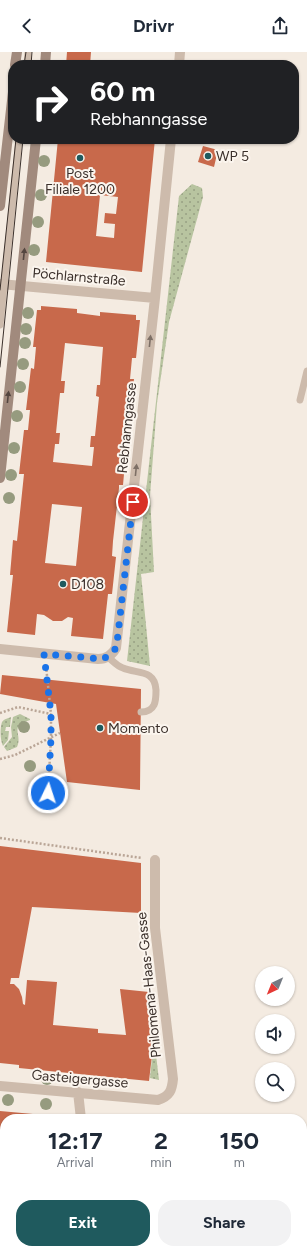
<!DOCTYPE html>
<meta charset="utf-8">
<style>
body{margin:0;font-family:Figtree,sans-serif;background:#f2f2f3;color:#1f2937;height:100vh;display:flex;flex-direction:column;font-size:15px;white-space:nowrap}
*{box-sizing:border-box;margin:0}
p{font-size:13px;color:#747a83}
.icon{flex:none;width:22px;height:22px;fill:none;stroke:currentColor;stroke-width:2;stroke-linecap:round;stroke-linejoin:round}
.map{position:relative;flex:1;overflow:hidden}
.side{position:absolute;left:0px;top:1062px;width:307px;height:140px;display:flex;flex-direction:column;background:#fff;border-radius:16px 16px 0 0;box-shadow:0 1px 3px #0004}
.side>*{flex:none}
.hud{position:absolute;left:8px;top:8px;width:291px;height:84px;border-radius:16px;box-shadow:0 1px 3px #0004;background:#202124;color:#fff;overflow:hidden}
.needle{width:26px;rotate:223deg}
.fabs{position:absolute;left:255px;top:914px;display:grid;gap:8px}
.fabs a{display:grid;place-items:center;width:40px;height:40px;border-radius:50%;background:#fff;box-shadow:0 1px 3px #0004;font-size:20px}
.pin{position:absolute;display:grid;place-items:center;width:34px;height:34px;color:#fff;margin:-17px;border:2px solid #fff;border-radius:50%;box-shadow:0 1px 4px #0007}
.me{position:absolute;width:44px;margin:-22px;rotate:4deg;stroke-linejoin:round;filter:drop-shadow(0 0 3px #0008)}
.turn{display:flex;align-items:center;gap:14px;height:84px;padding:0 16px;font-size:18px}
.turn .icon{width:52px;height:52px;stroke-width:2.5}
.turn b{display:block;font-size:28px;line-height:34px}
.eta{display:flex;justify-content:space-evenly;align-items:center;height:68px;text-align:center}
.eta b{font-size:24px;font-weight:700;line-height:28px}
.button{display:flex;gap:8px;margin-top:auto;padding:8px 16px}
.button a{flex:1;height:46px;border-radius:16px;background:#1f5a5e;color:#fff;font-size:16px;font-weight:700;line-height:46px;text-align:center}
.button a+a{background:#f2f2f3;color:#1f2937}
header{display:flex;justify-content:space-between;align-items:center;height:52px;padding:0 16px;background:#fff;font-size:18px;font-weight:700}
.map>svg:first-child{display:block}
.grass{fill:url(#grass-dots)}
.building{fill:#c8694b;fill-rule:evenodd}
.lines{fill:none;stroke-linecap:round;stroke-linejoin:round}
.path{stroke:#b9a596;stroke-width:2.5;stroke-dasharray:2 2;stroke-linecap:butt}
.service{stroke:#cdbbac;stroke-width:7}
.minor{stroke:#cdbbac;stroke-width:10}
.secondary{stroke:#a18a7d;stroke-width:10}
.tram{stroke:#3b302b;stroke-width:1}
.tree{fill:#969b7f}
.oneway{fill:#544640}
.oneway2{fill:#7d6f65}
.route{stroke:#1a73e8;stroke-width:7;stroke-dasharray:0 12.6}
.poi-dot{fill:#1f5a5e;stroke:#fbf5ee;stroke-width:1.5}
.labels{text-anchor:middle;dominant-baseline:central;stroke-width:4;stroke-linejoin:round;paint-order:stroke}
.poi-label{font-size:14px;fill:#3b302b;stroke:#fbf5ee;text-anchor:start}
.street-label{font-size:14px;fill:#3b302b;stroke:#fbf5ee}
</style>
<header><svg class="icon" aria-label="back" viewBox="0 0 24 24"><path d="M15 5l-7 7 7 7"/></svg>Drivr<svg class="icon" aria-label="share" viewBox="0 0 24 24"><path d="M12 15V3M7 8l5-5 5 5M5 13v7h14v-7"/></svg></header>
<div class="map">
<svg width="307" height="1202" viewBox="0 0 307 1202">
<defs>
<pattern id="grass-dots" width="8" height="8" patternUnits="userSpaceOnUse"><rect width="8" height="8" fill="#b8c4a0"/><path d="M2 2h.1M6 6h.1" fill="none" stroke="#97a083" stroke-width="1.8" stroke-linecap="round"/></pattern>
</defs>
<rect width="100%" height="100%" fill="#f4ebe1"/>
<path class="grass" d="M192,132L202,136L203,145L169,270L157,351L150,444L154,520L141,522L150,614L127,609L179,144Z
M20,662L30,667V668C8,675 23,681 17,695L7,699L4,695L12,685L11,675L13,665Z
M11,665L10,675H6L5,679H9L8,688L3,694C0,688 0,676 2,670C4,667 9,666 11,665Z
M154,986L159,1028L150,1026Z"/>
<path class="building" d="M67,0H91L90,13H66Z
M58,87H155L142,220L46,210ZM100,143L118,145L116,162L105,161L104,171L115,172L114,186L96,184Z
M203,94L218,98L214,115L198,110Z
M41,254L77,257V261L100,264V260L136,263V268H140L136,306H132L130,327H134L129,369H126L124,389H127L123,433H119V436L113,489L112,504L116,505L112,542H108L103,587L71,584L73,566L68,565L62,569H53L44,563L37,562L35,583L7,580L13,523H10L13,488L17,489L24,422H19L24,378H28L30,358H26L31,316L34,317L36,295H33L37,258H41ZM65,291L103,295L100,333H97L96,344L99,345L95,384H91L90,395H94L92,414L53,410L55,392H59L60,381H56L60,341H64L65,329H61ZM52,452L82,455L76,514L45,511Z
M2,623L141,637L140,738L67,730L56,652L0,642Z
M0,794L141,811V861L32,855L19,926H11L10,932H14L19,937L22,945L23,952L25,953L27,928L57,930L53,973L98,977V981L126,983L120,937L149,940L154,986L149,1029L19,1016V1013L0,1011Z
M0,1059L55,1064L56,1067H5V1089H0Z
M0,1132L5,1133V1187H0Z
M33,1197H68L69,1202H32V1198Z
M116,1197H157L158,1202H116Z"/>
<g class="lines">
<path class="path" d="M46,614L51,662V686L48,741
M0,661L18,655L51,662
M0,707L15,703L60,681
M0,786L142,806"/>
<path class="service" d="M27,13L28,0
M0,273L19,87
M300,348L307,319
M108,605C113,609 117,614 123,616C137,622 155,617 156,638C156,643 156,649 154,653C151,659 146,660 141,660"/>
<path class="minor" d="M179,13L180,0
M0,232L155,246
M0,597L98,607C107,607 112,603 116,596L155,246L171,87
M0,1034L158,1048C170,1044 172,1038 173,1027L155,876V808
M78,1040L81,1067
M92,1197L93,1202"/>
<path class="secondary" d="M15,13L17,0
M45,13L46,0
M0,154L13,40
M0,426L36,87"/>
<path class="tram" d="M24,13L26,0
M31,13L32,0
M0,238L16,87
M0,315L23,87"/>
</g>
<g class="tree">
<circle cx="44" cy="109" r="6"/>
<circle cx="41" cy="143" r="6"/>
<circle cx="38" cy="170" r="6"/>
<circle cx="34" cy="198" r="6"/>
<circle cx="28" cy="261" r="6"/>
<circle cx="26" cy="277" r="6"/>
<circle cx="25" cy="291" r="6"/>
<circle cx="23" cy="312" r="6"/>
<circle cx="20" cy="335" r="6"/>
<circle cx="17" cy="364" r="6"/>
<circle cx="14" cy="396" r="6"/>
<circle cx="11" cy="423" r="6"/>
<circle cx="9" cy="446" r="6"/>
<circle cx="24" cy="675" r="6"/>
<circle cx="30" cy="714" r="6"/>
<circle cx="47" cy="1027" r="6"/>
<circle cx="8" cy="1048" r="6"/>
<circle cx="46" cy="1052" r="6"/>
</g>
<defs><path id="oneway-solid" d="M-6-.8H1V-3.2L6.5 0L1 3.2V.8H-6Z"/></defs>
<g class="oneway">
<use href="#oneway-solid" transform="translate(24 202) rotate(-84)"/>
<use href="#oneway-solid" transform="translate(8 345) rotate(-84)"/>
</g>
<g class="oneway2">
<use href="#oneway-solid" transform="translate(150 289) rotate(-84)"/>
<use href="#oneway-solid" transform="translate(136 418) rotate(-84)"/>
</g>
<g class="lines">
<path class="route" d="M48,741L51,686V662L44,602L103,607L111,602L116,596L117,591L133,450"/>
</g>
<g class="poi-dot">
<circle cx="208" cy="104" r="4"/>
<circle cx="80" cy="106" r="4"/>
<circle cx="63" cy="532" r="4"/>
<circle cx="100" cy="676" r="4"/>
</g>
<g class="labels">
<g class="poi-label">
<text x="216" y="104">WP 5</text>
<text x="80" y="121" text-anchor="middle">Post<tspan x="80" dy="16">Filiale 1200</tspan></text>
<text x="71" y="532">D108</text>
<text x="108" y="676">Momento</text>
</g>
<g class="street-label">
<text transform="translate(79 225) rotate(5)">Pöchlarnstraße</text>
<text transform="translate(127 376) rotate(-84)">Rebhanngasse</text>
<text transform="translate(149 933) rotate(-96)">Philomena-Haas-Gasse</text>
<text transform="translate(80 1027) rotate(5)">Gasteigergasse</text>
</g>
</g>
</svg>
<div class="fabs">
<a><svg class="needle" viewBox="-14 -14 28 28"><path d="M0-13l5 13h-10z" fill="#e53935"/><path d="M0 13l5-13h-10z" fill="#747a83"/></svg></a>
<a><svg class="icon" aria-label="sound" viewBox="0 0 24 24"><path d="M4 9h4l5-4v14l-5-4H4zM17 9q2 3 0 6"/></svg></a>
<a><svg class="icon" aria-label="search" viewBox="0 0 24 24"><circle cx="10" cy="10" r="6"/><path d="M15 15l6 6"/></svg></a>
</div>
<div class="pin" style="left:133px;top:450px;background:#d93025"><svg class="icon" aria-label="arrive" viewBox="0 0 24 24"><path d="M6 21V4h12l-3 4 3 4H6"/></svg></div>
<svg class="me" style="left:48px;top:741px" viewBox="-20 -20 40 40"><circle r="17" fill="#1a73e8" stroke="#fff" stroke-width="3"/><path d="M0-11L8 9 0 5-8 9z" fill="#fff"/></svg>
<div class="hud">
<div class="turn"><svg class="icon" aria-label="right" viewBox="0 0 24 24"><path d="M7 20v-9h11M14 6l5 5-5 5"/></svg><div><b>60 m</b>Rebhanngasse</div></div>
</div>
<section class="side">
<div class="eta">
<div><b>12:17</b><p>Arrival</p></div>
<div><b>2</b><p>min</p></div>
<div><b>150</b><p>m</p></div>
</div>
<div class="button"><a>Exit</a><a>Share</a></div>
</section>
</div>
